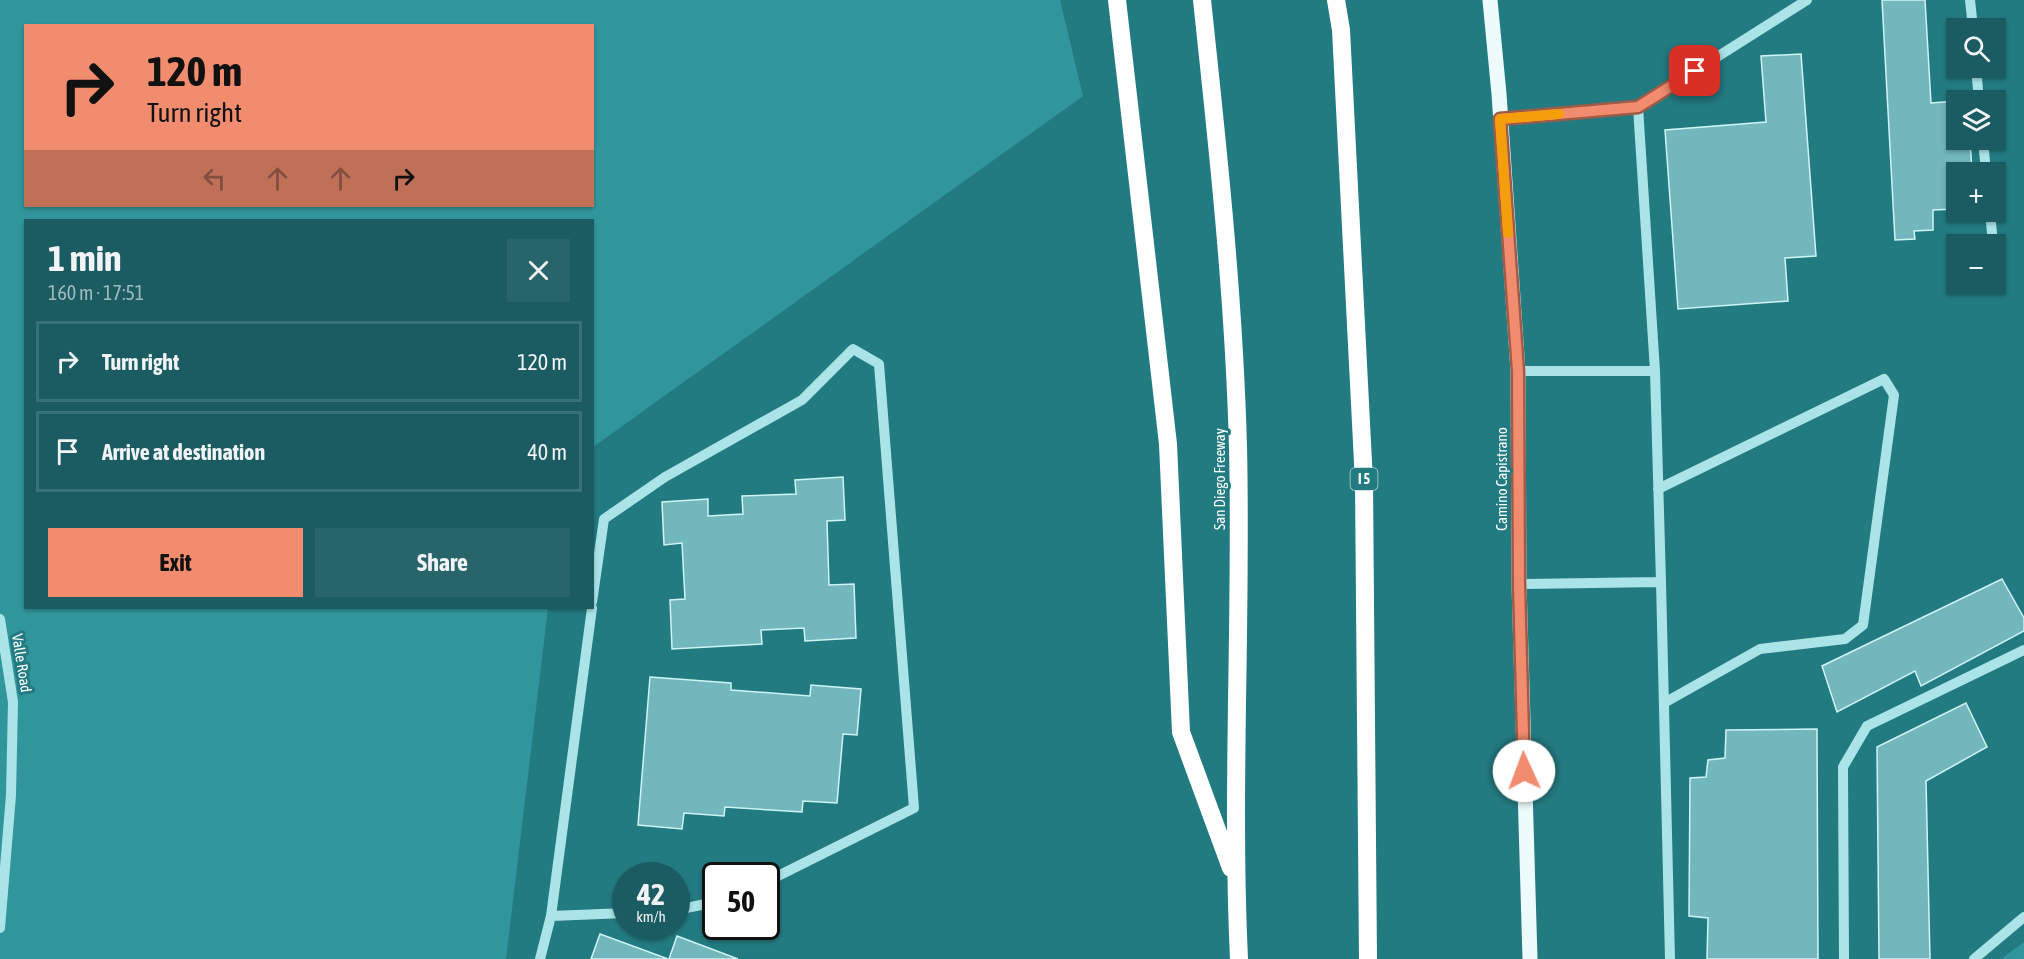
<!DOCTYPE html>
<meta charset="utf-8">
<style>
body{margin:0;font-family:"Asap Condensed",sans-serif;background:#27656b;color:#f1f3f6;height:100vh;display:flex;flex-direction:column;font-size:22px;white-space:nowrap}
*{box-sizing:border-box;margin:0}
p{font-size:20px;color:#9fbabe}
.icon{flex:none;width:33px;height:33px;fill:none;stroke:currentColor;stroke-width:2;stroke-linecap:round;stroke-linejoin:round}
.map{position:relative;flex:1;overflow:hidden}
.panel{position:absolute;left:24px;top:219px;width:570px;height:390px;display:flex;flex-direction:column;background:#1a5c62;border-radius:0px;box-shadow:0 2px 4px #0004}
.panel>*{flex:none}
.top-card{position:absolute;left:24px;top:24px;width:570px;height:183px;border-radius:0px;box-shadow:0 2px 4px #0004;background:#f28c6e;color:#111;overflow:hidden}
.controls{position:absolute;left:1946px;top:18px;display:grid;gap:12px}
.controls a{display:grid;place-items:center;width:60px;height:60px;border-radius:0px;background:#1a5c62;box-shadow:0 2px 4px #0004;font-size:30px}
.speed{position:absolute;left:612px;top:862px;display:flex;gap:12px;font-size:30px;font-weight:700;text-align:center}
.speed>*{display:grid;place-content:center;width:78px;height:78px;border-radius:50%;background:#1a5c62;box-shadow:0 2px 4px #0004;line-height:1}
.speed small{font-size:15px;font-weight:400}
.speed .limit{border:3px solid #111;border-radius:9px;background:#fff;color:#111}
.pin{position:absolute;display:grid;place-items:center;width:51px;height:51px;color:#fff;margin:-26px;border-radius:12px;box-shadow:0 3px 9px #0006}
.me{position:absolute;width:66px;margin:-33px;rotate:358deg;stroke-linejoin:round;filter:drop-shadow(0 0 4px #0008)}
.turn{display:flex;align-items:center;gap:21px;height:126px;padding:0 24px;font-size:27px}
.turn .icon{width:78px;height:78px;stroke-width:2.5}
.turn b{display:block;font-size:42px;line-height:51px}
.lanes{display:flex;align-items:center;height:57px;padding:0 24px;background:#0003;justify-content:center;gap:30px;direction:ltr}
.lanes .off{opacity:.35}
.round{display:grid;place-items:center;flex:none;width:63px;height:63px;border-radius:0px;background:#27656b}
.headline{display:flex;align-items:center;justify-content:space-between;height:102px;padding:0 24px}
h1{font-size:36px;font-weight:700;line-height:45px}
.button{display:flex;gap:12px;margin-top:auto;padding:12px 24px}
.button a{flex:1;height:69px;border-radius:0px;background:#f28c6e;color:#111;font-size:24px;font-weight:700;line-height:69px;text-align:center}
.button a+a{background:#27656b;color:#f1f3f6}
ul{padding:0;list-style:none}
li{display:flex;align-items:center;gap:18px;height:81px;margin:0 12px 9px;padding:0 12px;border:3px solid #387177;border-radius:0px}
li div{flex:1}
li b{display:block;font-size:22px}
li em{font-style:normal}
.map>svg:first-child{display:block}
.green{fill:#31969c;fill-rule:evenodd}
.building{fill:#71b7bc;stroke:#cff4f6;stroke-width:1.5}
.lines{fill:none;stroke-linecap:round;stroke-linejoin:round}
.minor{stroke:#abe4e8;stroke-width:10}
.major{stroke:#edfbfd;stroke-width:15}
.highway{stroke:#fff;stroke-width:18}
.route-casing{stroke:#9d5b48;stroke-width:15}
.route{stroke:#f28c6e;stroke-width:10}
.slow{stroke:#f59e0b;stroke-width:10}
.labels{text-anchor:middle;dominant-baseline:central;stroke-width:6;stroke-linejoin:round;paint-order:stroke}
.shield{fill:#237b82;stroke:#bdd7da;stroke-width:1.5}
.shield-label{font-size:14px;font-weight:bold;fill:#fff}
.street-label{font-size:15px;fill:#fff;stroke:#237b82}
</style>
<div class="map">
<svg width="2024" height="959" viewBox="0 0 2024 959">
<rect width="100%" height="100%" fill="#237b82"/>
<path class="green" d="M0,0H1060L1083,96L593,447L592,220H26V608H548L506,959H0ZM26,26H592V206H26Z
M2024,942V959H2001Z"/>
<path class="building" d="M1882,0H1925L1931,103L1956,101V140H1970L1972,172H1956V209L1933,210V230L1914,231L1915,239L1895,240Z
M1801,54L1816,256L1785,258L1788,301L1678,309L1665,130L1766,122L1761,56Z
M843,477L845,520L827,521L829,585L854,584L856,638L805,641L804,628L761,630L762,644L672,649L670,600L685,599L682,543L664,545L662,502L708,499V516L743,514L742,496L796,494L795,480Z
M2002,579L2024,618V631L1921,686L1915,671L1837,712L1822,666Z
M650,677L731,683V690L810,696L811,685L861,689L857,735L843,734L837,803L803,801L802,812L725,807L724,816L684,813L682,829L638,825Z
M1966,703L1987,747L1926,781L1930,959H1879L1877,747Z
M1817,729L1818,959H1707L1708,918L1689,916L1690,778L1706,777L1708,760L1725,758L1726,730Z
M600,934L668,959H591Z
M677,936L738,959H669Z"/>
<g class="lines">
<path class="minor" d="M1970,0L1973,28
M1976,68L1979,100
M1638,107L1807,0
M1500,119L1638,107L1655,371L1661,582
M1983,140L1986,172
M1990,212L1993,244
M1995,270L1996,277
M1518,371H1655
M1658,489L1884,379L1894,395L1863,625L1845,639L1760,649L1664,703
M1519,584L1661,582L1670,959
M592,602L604,519L665,477L802,400L853,349L879,364L914,808L766,882
M0,619L13,702L11,795L0,928
M676,910L716,902
M551,916L626,913
M540,959L551,916L592,608
M1844,959L1843,767L1867,726L2024,650
M1974,959L2024,917"/>
<path class="major" d="M1490,0L1499,94L1518,371L1519,584L1530,959"/>
<path class="highway" d="M1117,0L1168,444L1181,732L1231,868
M1202,0C1218,149 1234,298 1238,447C1242,618 1231,788 1239,959
M1336,0L1341,30L1364,482L1368,959"/>
</g>
<g class="lines">
<g class="route-casing">
<path id="route" d="M1524,771L1519,584L1518,371L1500,119L1638,107L1695,71"/>
</g>
<use href="#route" class="route"/>
<path class="slow" d="M1508,233L1500,119L1559,114"/>
</g>
<g class="labels">
<rect class="shield" x="1350.5" y="468" width="27" height="22" rx="4.5"/>
<g class="shield-label">
<text x="1364" y="479">I 5</text>
</g>
<g class="street-label">
<text transform="translate(1219 479) rotate(-90)">San Diego Freeway</text>
<text transform="translate(1501 479) rotate(-90)">Camino Capistrano</text>
<text transform="translate(22 663) rotate(81)">Valle Road</text>
</g>
</g>
</svg>
<div class="controls">
<a><svg class="icon" aria-label="search" viewBox="0 0 24 24"><circle cx="10" cy="10" r="6"/><path d="M15 15l6 6"/></svg></a>
<a><svg class="icon" aria-label="layers" viewBox="0 0 24 24"><path d="M12 4l9 5-9 5-9-5zM3 14l9 5 9-5"/></svg></a>
<a>+</a>
<a>−</a>
</div>
<div class="speed"><div>42<small>km/h</small></div><div class="limit">50</div></div>
<div class="pin" style="left:1695px;top:71px;background:#d93025"><svg class="icon" aria-label="arrive" viewBox="0 0 24 24"><path d="M6 21V4h12l-3 4 3 4H6"/></svg></div>
<svg class="me" style="left:1524px;top:771px" viewBox="-20 -20 40 40"><circle r="19" fill="#fff"/><path d="M0-13L10 11 0 6-10 11z" fill="#f28c6e"/></svg>
<div class="top-card">
<div class="turn"><svg class="icon" aria-label="right" viewBox="0 0 24 24"><path d="M7 20v-9h11M14 6l5 5-5 5"/></svg><div><b>120 m</b>Turn right</div></div>
<div class="lanes"><svg class="icon off" aria-label="left" viewBox="0 0 24 24"><path d="M17 20v-9H6M10 6l-5 5 5 5"/></svg><svg class="icon off" aria-label="ahead" viewBox="0 0 24 24"><path d="M12 20V5M6 11l6-6 6 6"/></svg><svg class="icon off" aria-label="ahead" viewBox="0 0 24 24"><path d="M12 20V5M6 11l6-6 6 6"/></svg><svg class="icon" aria-label="right" viewBox="0 0 24 24"><path d="M7 20v-9h11M14 6l5 5-5 5"/></svg></div>
</div>
<section class="panel">
<div class="headline"><div><h1>1 min</h1><p>160 m · 17:51</p></div><a class="round"><svg class="icon" aria-label="close" viewBox="0 0 24 24"><path d="M6 6l12 12M18 6L6 18"/></svg></a></div>
<ul>
<li><svg class="icon" aria-label="right" viewBox="0 0 24 24"><path d="M7 20v-9h11M14 6l5 5-5 5"/></svg><div><b>Turn right</b></div><em>120 m</em></li>
<li><svg class="icon" aria-label="arrive" viewBox="0 0 24 24"><path d="M6 21V4h12l-3 4 3 4H6"/></svg><div><b>Arrive at destination</b></div><em>40 m</em></li>
</ul>
<div class="button"><a>Exit</a><a>Share</a></div>
</section>
</div>
